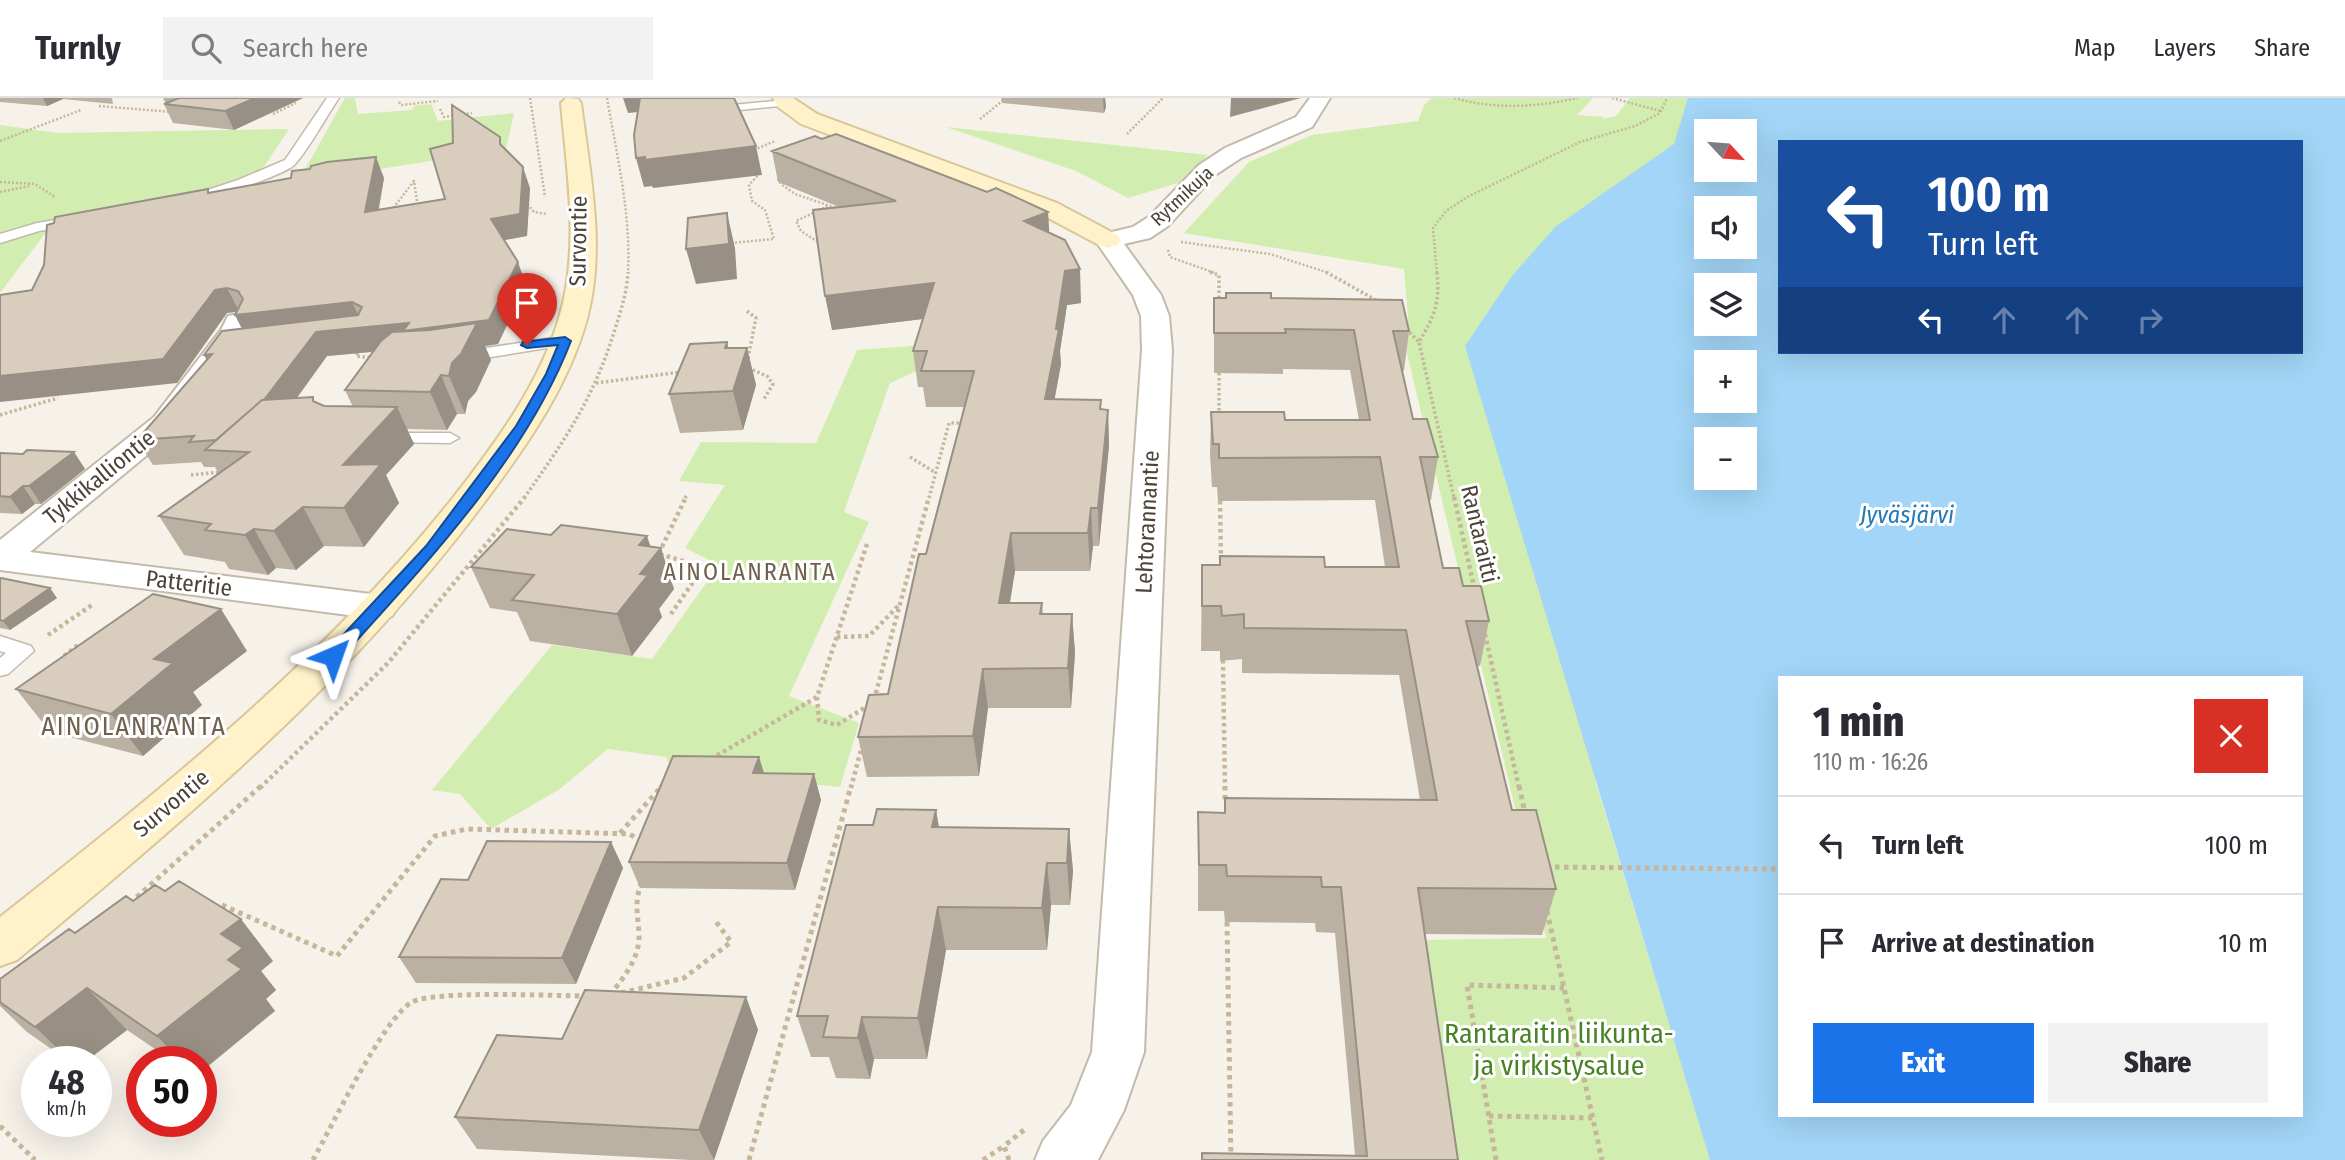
<!DOCTYPE html>
<meta charset="utf-8">
<style>
body{margin:0;font-family:"Fira Sans Condensed",sans-serif;background:#f2f2f3;color:#2b2b33;height:100vh;display:flex;flex-direction:column;font-size:26px;white-space:nowrap}
*{box-sizing:border-box;margin:0}
p{font-size:23px;color:#7c7c81}
.icon{flex:none;width:38px;height:38px;fill:none;stroke:currentColor;stroke-width:2;stroke-linecap:round;stroke-linejoin:round}
.map{position:relative;flex:1;overflow:hidden}
.sheet{position:absolute;left:1778px;top:578px;width:525px;height:441px;display:flex;flex-direction:column;background:#fff;border-radius:0px;box-shadow:0 7px 28px #0002}
.sheet>*{flex:none}
.guide{position:absolute;left:1778px;top:42px;width:525px;height:214px;border-radius:0px;box-shadow:0 7px 28px #0002;background:#1a4fa0;color:#fff;overflow:hidden}
.needle{width:46px;rotate:116deg}
.tools{position:absolute;left:1694px;top:21px;display:grid;gap:14px}
.tools a{display:grid;place-items:center;width:63px;height:63px;border-radius:0px;background:#fff;box-shadow:0 7px 28px #0002;font-size:35px}
.speed{position:absolute;left:21px;top:948px;display:flex;gap:14px;font-size:35px;font-weight:700;text-align:center}
.speed>*{display:grid;place-content:center;width:91px;height:91px;border-radius:50%;background:#fff;box-shadow:0 7px 28px #0002;line-height:1}
.speed small{font-size:18px;font-weight:400}
.speed .limit{border:10px solid #d22;background:#fff;color:#111}
.pin{position:absolute;display:grid;place-items:center;width:60px;height:60px;color:#fff;margin:-72px -30px;border-radius:50% 50% 50% 0;rotate:-45deg;box-shadow:0 0 7px #0007}
.pin .icon{rotate:45deg}
.me{position:absolute;width:77px;margin:-38px;rotate:43deg;stroke-linejoin:round;filter:drop-shadow(0 0 5px #0008)}
.turn{display:flex;align-items:center;gap:24px;height:147px;padding:0 35px;font-size:32px}
.turn .icon{width:91px;height:91px;stroke-width:2.5}
.turn b{display:block;font-size:49px;line-height:60px}
.lanes{display:flex;align-items:center;height:66px;padding:0 35px;background:#0003;justify-content:center;gap:35px;direction:ltr}
.lanes .off{opacity:.35}
.round{display:grid;place-items:center;flex:none;width:74px;height:74px;border-radius:0px;background:#f2f2f3}
.head{display:flex;align-items:center;justify-content:space-between;height:119px;padding:0 35px}
h1{font-size:42px;font-weight:800;line-height:52px}
.action{display:flex;gap:14px;margin-top:auto;padding:14px 35px}
.action a{flex:1;height:80px;border-radius:0px;background:#1a73e8;color:#fff;font-size:28px;font-weight:800;line-height:80px;text-align:center}
.action a+a{background:#f2f2f3;color:#2b2b33}
ul{padding:0;list-style:none}
li{display:flex;align-items:center;gap:21px;height:98px;padding:0 35px;border-top:2px solid #e1e1e2}
li div{flex:1}
li b{display:block;font-size:26px}
li em{font-style:normal}
header{display:flex;align-items:center;gap:42px;box-sizing:border-box;height:98px;padding:0 35px;background:#fff;border-bottom:2px solid #e1e1e2}
header strong{font-size:33px}
nav{display:flex;gap:38px;margin-inline-start:auto;font-size:24px}
.search{width:490px;height:63px;background:#f2f2f3;display:flex;align-items:center;gap:18px;box-sizing:border-box;padding:0 24px;border-radius:0px;color:#7c7c81;font-size:26px}
.map>svg:first-child{display:block}
.green{fill:#d2edb0;fill-rule:evenodd}
.water{fill:#a2d5f7;fill-rule:evenodd}
.lines{fill:none;stroke-linecap:round;stroke-linejoin:round}
.lane-casing{stroke:#c3baab;stroke-width:3}
.street-casing{stroke:#c3baab;stroke-width:4}
.secondary-casing{stroke:#dac796;stroke-width:4}
.path-far3{stroke:#c6b69b;stroke-width:2.5;stroke-dasharray:2 2;stroke-linecap:butt}
.path-far2{stroke:#c6b69b;stroke-width:3.5;stroke-dasharray:2.5 2.5;stroke-linecap:butt}
.path-far1{stroke:#c6b69b;stroke-width:4.5;stroke-dasharray:3.5 3.5;stroke-linecap:butt}
.path{stroke:#c6b69b;stroke-width:5;stroke-dasharray:4.5 4.5;stroke-linecap:butt}
.lane{fill:#fff;fill-rule:evenodd}
.street{fill:#fff;fill-rule:evenodd}
.secondary{fill:#fff2cb;fill-rule:evenodd}
.wall{fill:#bbb1a3;fill-rule:evenodd}
.shaded-wall{fill:#989085}
.building{fill:#d9cebe;stroke:#989085;stroke-width:2}
.route{fill:#1a73e8;stroke:#114b97;stroke-width:2}
.labels{text-anchor:middle;dominant-baseline:central;stroke-width:6;stroke-linejoin:round;paint-order:stroke}
.far-street-label{font-size:19px;fill:#4b4337;stroke:#fff}
.street-label{font-size:23px;fill:#4b4337;stroke:#fff}
.water-label{font-size:24px;font-style:italic;fill:#247ab8;stroke:#fff}
.neighbourhood-label{font-size:24px;letter-spacing:2px;fill:#6f614d;stroke:#fff}
.quarter-label{font-size:26px;letter-spacing:2px;fill:#6f614d;stroke:#fff}
.near-park-label{font-size:28px;fill:#488324;stroke:#fff}
</style>
<header>
<strong>Turnly</strong>
<div class="search"><svg class="icon" aria-label="search" viewBox="0 0 24 24"><circle cx="10" cy="10" r="6"/><path d="M15 15l6 6"/></svg>Search here</div>
<nav><a>Map</a><a>Layers</a><a>Share</a></nav>
</header>
<div class="map">
<svg width="2345" height="1062" viewBox="0 0 2345 1062">
<rect width="100%" height="100%" fill="#f6f2ea"/>
<path class="green" d="M345,0H355L358,16L412,12L414,8L431,6L438,23L514,15L506,51L298,84Z
M1432,0H1593L1577,17L1604,19L1602,21L1616,18L1630,0H1825L1706,110L1648,172L1710,654L1595,682L1664,909L1780,915V1017L1850,1062H1457L1421,842L1546,840L1406,251L1408,219L1404,171L1184,135L1249,64L1312,37L1418,23L1424,7ZM1706,33H1745V72H1706Z
M0,27L58,35L289,31L250,90L50,129L0,195Z
M946,29L1208,57L1178,85L1128,100L1076,73Z
M936,246L930,267L890,285L844,414L869,424L789,598L859,625L840,689L672,672L666,659L608,651L560,691L491,731L460,696L432,692L552,547L652,561L719,467L685,450L725,387L679,383L701,344L816,345L857,252Z"/>
<path class="water" d="M1688,0H2345V1062H1710L1465,248L1512,178L1555,129L1674,46ZM1706,33H1745V72H1706ZM1780,44H2301V254H1780ZM1706,110H1745V149H1706ZM1745,187V226H1706V187ZM1706,264H1745V303H1706ZM1706,341H1745V380H1706ZM1780,579H2301V1017H1780Z"/>
<g class="lines">
<g class="lane-casing">
<path id="lane" d="M327,0H339C329,14 304,59 293,68C282,77 199,107 186,105V99L238,82L285,62Z
M785,2L789,3V7L710,15L704,12L710,9Z
M73,119L78,120V126L39,133L0,145V136L37,125Z
M565,238L571,240L573,243L571,246L460,264L452,259L460,254Z
M385,335H450L459,340L450,345L379,344L376,340L379,336Z
M0,538L31,548L34,553L8,576L0,578V560L6,555L0,553Z"/>
</g>
<g class="street-casing">
<path id="street" d="M1310,0H1330L1312,29L1241,60L1215,77L1168,128L1150,140L1124,146L1161,197L1169,218L1172,252L1144,954L1124,1012L1098,1062H1035L1043,1043L1071,1007L1092,954L1142,252L1141,218L1133,197L1095,142L1099,137L1133,129L1150,118L1199,67L1225,50L1296,19Z
M238,216L248,218L252,224L249,233L176,333L30,454L379,497L392,500L398,509L392,518L379,521L0,472V442L154,319L221,232L228,218Z"/>
</g>
<g class="secondary-casing">
<path id="secondary" d="M566,0L578,1L581,5C590,76 606,151 587,221C567,293 521,356 477,414C347,586 182,724 17,862L0,868V819C162,691 323,563 452,401C495,346 539,287 559,220C580,150 567,76 561,5Z
M773,0H793L817,16L1057,105L1117,137L1121,142L1117,147L1108,150L1099,147L1039,115L801,26L778,9Z"/>
</g>
<path class="path-far3" d="M530,0L545,99
M607,0C617,58 631,116 628,175
M1454,0C1496,12 1536,9 1578,0
M1612,0L1661,13
M399,4L401,7L438,3
M99,8L172,14
M440,11L444,19L472,15
M273,16L296,5
M980,21L1006,0
M1127,36L1163,0
M0,43L81,12
M754,52L775,43
M783,77L777,79L781,86L795,96L839,111
M0,84L35,86L55,99
M0,94L30,88
M525,103L534,114L547,116
M391,113L414,83L418,110
M1181,144L1270,156L1329,175
M731,145L774,141L765,112L752,103L749,87L760,75
M821,146L801,133L796,123L828,108
M1168,152L1170,159L1215,175
M1437,175L1433,130L1446,113L1469,98L1580,44L1635,28L1660,15L1667,0"/>
<path class="path-far2" d="M1210,174L1219,177V204
M1326,174L1381,205
M1437,174C1440,205 1435,217 1419,244L1454,400
M513,200L538,217
M747,213L756,220L748,260
M1406,231L1419,244
M359,250L356,258L374,260
M748,270L767,278L773,286L764,301
M1219,275V320
M596,285L681,274
M0,317L58,300
M910,359L936,375
M191,377L221,374
M524,400C565,342 594,300 615,231C621,212 627,194 628,174
M685,400L687,397
M929,400L949,325H965"/>
<path class="path-far1" d="M1454,399L1475,493
M1220,403L1221,462
M867,446L817,599L819,622L837,627L869,607
M659,455L686,399
M660,456L686,464L693,484L671,516
M1485,536L1519,690
M48,537L92,507
M837,539L869,538L900,506
M64,558L78,547
M1223,562L1225,690
M874,602L929,399
M711,661L817,599
M260,690L388,565L525,399
M660,690L663,687
M851,690L862,648"/>
<path class="path" d="M1225,688V705
M1519,688L1525,715
M620,735L662,688
M1546,769L1780,771
M130,805L261,688
M222,807L337,858L435,738L467,731L630,736L642,745
M1547,813L1602,1062
M1227,824L1231,1062
M621,895L684,880L731,844L714,821
M610,897C624,879 640,860 639,836C638,817 634,805 641,786
M1489,1018L1593,1020
M0,1028L35,1062
M313,1062C331,1030 384,919 412,904C435,892 556,898 588,898
M749,1062L851,688
M983,1062L1004,1048
M1009,1062L1004,1048L1024,1032
M1496,1062L1467,887L1564,890"/>
<use href="#lane" class="lane"/>
<use href="#street" class="street"/>
<use href="#secondary" class="secondary"/>
</g>
<path class="wall" d="M0,0H112L113,6L63,1L47,8L0,4Z
M163,0H303L234,32L173,25L164,6H166Z
M1001,0H1105L1106,9L1104,15L1002,5Z
M503,49L530,90L527,138L504,142L526,187L498,246L485,248L491,262L476,294L468,303L465,316H457L447,332L407,331L414,346L386,377L399,405L364,449L324,448L296,472L276,470L268,477L229,471L225,464L184,457L159,418L219,376L215,369H204L201,364L153,367L137,342L207,262L204,257L242,231L235,217L236,214L227,215L177,285L32,192L210,95L384,80L379,111L445,101ZM373,254L345,292L353,309L324,308L316,304L297,300L327,258Z
M772,53L987,94L1048,114L1049,135L1081,205L1067,207L1060,253L1061,266L1054,302L1102,311L1108,312L1109,348L1099,448H1093L1090,473H1015L1010,505H1042L1043,516H1072L1075,555L1071,610H988L979,678L867,679L858,639L888,596L964,309H926L923,289H918L913,253L923,221L832,232L839,109L778,84Z
M1214,200H1271L1409,233L1404,273H1402L1413,321L1438,359L1431,402H1429L1443,470L1463,488L1489,523L1480,568H1477L1512,712L1556,791L1542,837L1425,836L1458,1062L1355,1057L1335,835L1316,834L1315,825L1225,824L1224,813H1198V714H1224L1225,700L1420,702L1399,577L1242,575V561L1220,563V553H1201L1202,467H1219L1220,458L1325,469H1385L1375,402L1218,403L1217,389H1212L1210,356L1211,314L1285,322H1359L1350,272L1283,271V276L1214,275Z
M727,244L728,250H747L756,287L743,332L680,335L669,296Z
M74,354L85,371L41,406H35L22,416L0,415V355L23,356Z
M651,449L674,491L659,511L662,519L632,558L530,543L517,514L490,510L471,469Z
M0,481L57,500L10,532L0,530Z
M247,553L193,594L202,607L143,658L50,634L16,591Z
M759,659L764,676H814L821,702L795,792L640,790L629,764Z
M936,712L939,729L1069,731L1073,773L1070,807H1051L1047,852H946L927,961H874L870,981L836,980L829,959H811L797,918L873,727Z
M611,744L623,770L576,886L416,885L399,859L468,782Z
M75,835L273,863L261,873L276,892L266,901L275,913L201,964H174L127,932L85,964H70L27,934L0,908V881Z
M746,899L758,932L714,1062H691L477,1051L455,1019L562,941Z"/>
<path class="shaded-wall" d="M43,0H62L63,1L47,8Z
M255,0H303L234,32L225,13Z
M623,0H645L649,13L628,15Z
M1103,0H1105L1106,9L1104,15Z
M1231,0H1301L1230,19Z
M756,48L762,77L653,90L652,88L644,89L636,60Z
M376,59L384,80L374,136L365,114Z
M523,69L530,90L527,138L499,143L491,121Z
M1048,114L1050,146L1024,123Z
M727,115L735,150L737,181L696,186L686,151Z
M518,164L526,187L498,246L485,248L491,262L476,294L468,303L465,316L449,278L411,250L327,258L253,360L249,354L234,341L316,234Z
M1080,171L1081,205L1067,207L1060,253L1061,266L1048,338L1045,301L1065,173Z
M934,185L939,219L832,232L825,198Z
M227,190L239,213L227,215L177,285L0,304V278L215,192Z
M352,204L363,227L247,240L235,217Z
M727,244L736,282L747,250L756,287L743,332L733,293L725,250Z
M212,256L217,281L204,257Z
M441,277L457,316L447,332L430,294Z
M397,309L414,346L386,377L399,405L364,449L344,410L343,367Z
M1108,312L1109,348L1099,448L1098,410Z
M74,354L85,371L41,406L29,388Z
M23,388L35,406L22,416L10,399Z
M303,409L324,448L296,472L274,433Z
M1091,410L1093,448L1090,473L1088,435Z
M254,431L276,470L268,477L245,437Z
M1011,435L1015,473L1003,544L999,505Z
M647,438L654,459L661,450L674,491L659,511L662,519L632,558L617,516L639,447Z
M50,490L57,500L10,532L3,523Z
M221,511L247,553L193,594L202,607L143,658L111,616L154,561Z
M1072,516L1075,555L1071,610L1068,570Z
M983,571L988,610L979,678L973,638Z
M759,659L767,685L753,675Z
M814,676L821,702L795,792L787,765Z
M936,712L943,755L932,729Z
M1069,731L1073,773L1070,807L1067,765Z
M611,744L623,770L576,886L562,860Z
M1047,765L1051,807L1047,852L1042,810Z
M938,809L946,852L927,961L918,920Z
M241,821L273,863L261,873L276,892L266,901L275,913L201,974V964H182L157,938L228,862L221,836Z
M87,890L127,932L85,964H72L35,929Z
M746,899L758,932L714,1062L699,1032Z
M862,919L874,961L870,981L858,940Z"/>
<path class="building" d="M179,0H255L225,13L164,6Z
M640,0H734L756,48L645,62V59L636,60L634,37Z
M452,7L500,39V46L523,69L520,116L491,121L518,164L489,222L403,233L409,225L316,234L264,302H262L216,342L189,344L194,338L137,342L212,256L204,257L222,233L358,217L362,209L352,204L235,217L243,201L238,193L227,190L215,192L163,261L0,278V197L32,192L44,167L47,127L54,125L55,119L208,91V95L291,80L292,73L310,71L311,68L327,64L376,59L365,114L445,101L430,51L453,45Z
M836,36L987,94L996,90L1048,114L1024,123L1065,142L1080,171L1065,173L1056,231H1059L1045,301L1101,302L1100,311L1108,312L1098,410H1091L1088,435H1011L999,505H1042L1040,516H1072L1068,570L983,571L973,638L858,639L869,597L888,596L919,456H926L974,273H921L927,253H913L934,185L825,198L813,112L896,103L772,53L815,38L822,41Z
M727,115L729,146L686,151L688,120Z
M1226,195H1271V200L1402,202L1409,233H1393L1413,321H1427L1438,359H1420L1443,470H1459L1463,488H1481L1489,523H1466L1512,712H1536L1556,791L1418,790L1458,1062H1202V1055L1367,1058L1341,789H1322L1321,779L1227,778L1226,767H1199L1198,714L1225,715V700L1437,702L1406,532L1244,530V516L1222,518L1221,508H1202V467H1220V458L1324,459L1325,469H1399L1380,359L1219,360V346H1213L1211,314H1284L1285,322H1370L1354,232L1285,231L1286,235H1214V200H1226Z
M477,225L461,256L452,265L449,278L441,277L430,294L345,292L381,243L392,234L430,232Z
M727,244L725,250H747L733,293L669,296L690,246Z
M313,299V303L324,308L397,309L343,367L381,366L344,410L303,409L274,433L254,431L245,437L205,432L211,426L159,418L249,354L205,352L262,302Z
M27,352L74,354L29,388H23L10,399L0,398V355L23,356Z
M561,427L647,438L639,447L661,450L640,476L648,477L617,516L512,502L534,477L471,469L507,431L551,437Z
M1,480L50,490L3,523L0,522V481Z
M153,496L221,511L154,561L173,565L111,616L16,591Z
M673,658L759,659L753,675L814,676L787,765L629,764Z
M877,711L936,712L932,729L1069,731L1067,765H1047L1042,810L938,809L918,920L862,919L858,940L823,939L828,918H797L846,727H873Z
M487,743L611,744L562,860L399,859L441,781L468,782Z
M179,783L241,821L221,836L243,850L228,862L242,871L157,938L87,890L35,929L0,904V881L69,831L75,835L126,798L133,803L155,787L165,793Z
M585,892L746,899L699,1032L455,1019L497,937L562,941Z"/>
<path class="route" d="M565,239L571,243C525,362 424,468 339,562H327L325,558L327,554L426,448L516,328L546,276L558,247L527,250L521,247L523,244Z"/>
<g class="labels">
<g class="far-street-label">
<text transform="translate(1182 98) rotate(-43)">Rytmikuja</text>
</g>
<g class="street-label">
<text transform="translate(578 143) rotate(-89)">Survontie</text>
<text transform="translate(99 379) rotate(-39)">Tykkikalliontie</text>
<text transform="translate(1147 424) rotate(-87)">Lehtorannantie</text>
<text transform="translate(1480 436) rotate(77)">Rantaraitti</text>
<text transform="translate(189 485) rotate(7)">Patteritie</text>
<text transform="translate(171 705) rotate(-40)">Survontie</text>
</g>
<g class="water-label">
<text x="1907" y="417">Jyväsjärvi</text>
</g>
<g class="neighbourhood-label">
<text x="750" y="474">AINOLANRANTA</text>
</g>
<g class="quarter-label">
<text x="134" y="628">AINOLANRANTA</text>
</g>
<g class="near-park-label">
<text x="1559" y="935">Rantaraitin liikunta-<tspan x="1559" dy="32">ja virkistysalue</tspan></text>
</g>
</g>
</svg>
<div class="tools">
<a><svg class="needle" viewBox="-14 -14 28 28"><path d="M0-13l5 13h-10z" fill="#e53935"/><path d="M0 13l5-13h-10z" fill="#7c7c81"/></svg></a>
<a><svg class="icon" aria-label="sound" viewBox="0 0 24 24"><path d="M4 9h4l5-4v14l-5-4H4zM17 9q2 3 0 6"/></svg></a>
<a><svg class="icon" aria-label="layers" viewBox="0 0 24 24"><path d="M12 4l9 5-9 5-9-5zM3 14l9 5 9-5"/></svg></a>
<a>+</a>
<a>−</a>
</div>
<div class="speed"><div>48<small>km/h</small></div><div class="limit">50</div></div>
<div class="pin" style="left:527px;top:247px;background:#d93025"><svg class="icon" aria-label="arrive" viewBox="0 0 24 24"><path d="M6 21V4h12l-3 4 3 4H6"/></svg></div>
<svg class="me" style="left:333px;top:558px" viewBox="-20 -20 40 40"><path d="M0-17L14 15 0 8-14 15z" fill="#1a73e8" stroke="#fff" stroke-width="4"/></svg>
<div class="guide">
<div class="turn"><svg class="icon" aria-label="left" viewBox="0 0 24 24"><path d="M17 20v-9H6M10 6l-5 5 5 5"/></svg><div><b>100 m</b>Turn left</div></div>
<div class="lanes"><svg class="icon" aria-label="left" viewBox="0 0 24 24"><path d="M17 20v-9H6M10 6l-5 5 5 5"/></svg><svg class="icon off" aria-label="ahead" viewBox="0 0 24 24"><path d="M12 20V5M6 11l6-6 6 6"/></svg><svg class="icon off" aria-label="ahead" viewBox="0 0 24 24"><path d="M12 20V5M6 11l6-6 6 6"/></svg><svg class="icon off" aria-label="right" viewBox="0 0 24 24"><path d="M7 20v-9h11M14 6l5 5-5 5"/></svg></div>
</div>
<section class="sheet">
<div class="head"><div><h1>1 min</h1><p>110 m · 16:26</p></div><a class="round" style="background:#d93025;color:#fff"><svg class="icon" aria-label="close" viewBox="0 0 24 24"><path d="M6 6l12 12M18 6L6 18"/></svg></a></div>
<ul>
<li><svg class="icon" aria-label="left" viewBox="0 0 24 24"><path d="M17 20v-9H6M10 6l-5 5 5 5"/></svg><div><b>Turn left</b></div><em>100 m</em></li>
<li><svg class="icon" aria-label="arrive" viewBox="0 0 24 24"><path d="M6 21V4h12l-3 4 3 4H6"/></svg><div><b>Arrive at destination</b></div><em>10 m</em></li>
</ul>
<div class="action"><a>Exit</a><a>Share</a></div>
</section>
</div>
